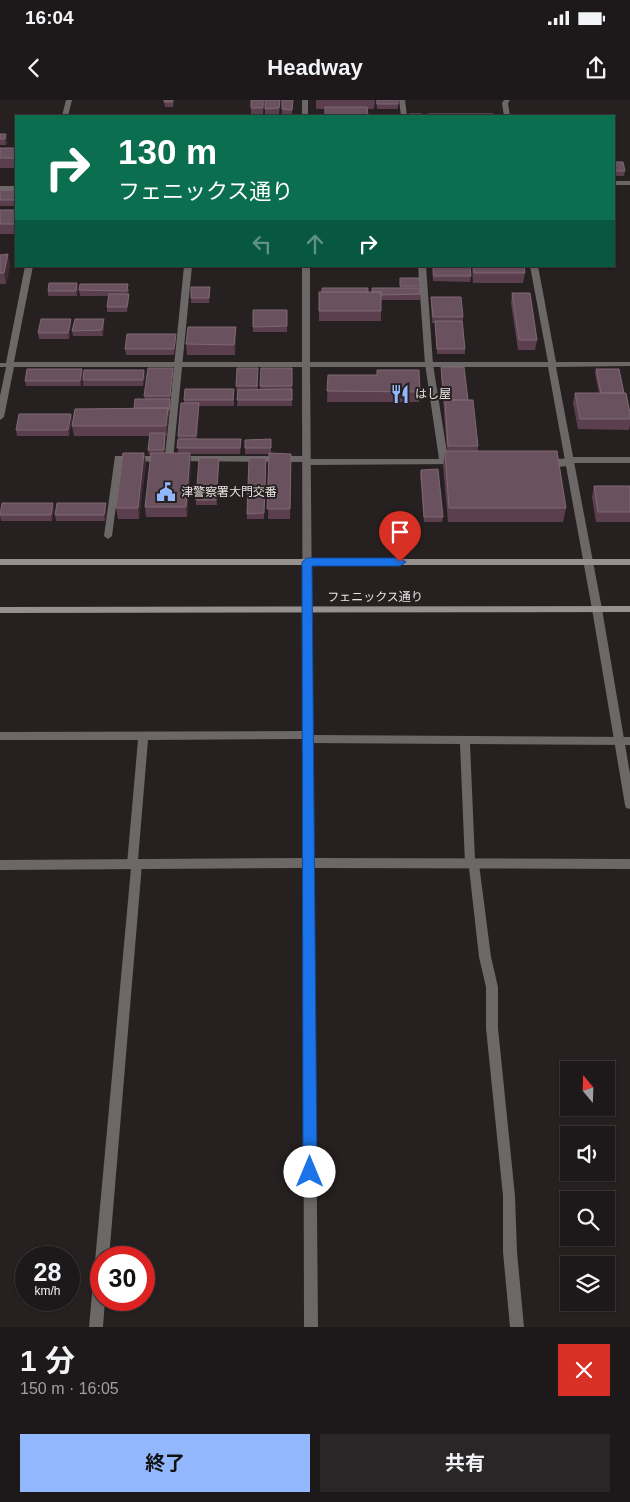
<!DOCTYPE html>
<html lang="ja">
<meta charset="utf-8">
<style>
body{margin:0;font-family:Helvetica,"Noto Sans JP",sans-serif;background:#2a2526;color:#f1f3f6;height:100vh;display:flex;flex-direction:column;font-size:19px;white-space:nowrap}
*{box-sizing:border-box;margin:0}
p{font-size:16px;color:#a0a0a2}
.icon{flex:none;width:28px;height:28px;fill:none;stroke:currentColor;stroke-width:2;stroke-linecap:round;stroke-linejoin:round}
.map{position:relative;height:1227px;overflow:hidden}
.panel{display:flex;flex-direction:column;background:#1d1819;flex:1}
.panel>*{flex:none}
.banner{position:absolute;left:15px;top:15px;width:600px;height:152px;border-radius:0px;box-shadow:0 1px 4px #0004,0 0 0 1px #3b3738;background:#0b6e4f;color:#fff;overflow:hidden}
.needle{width:32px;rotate:341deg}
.tools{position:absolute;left:560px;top:961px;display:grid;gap:10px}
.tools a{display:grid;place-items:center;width:55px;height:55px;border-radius:0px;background:#1d1819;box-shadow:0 1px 4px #0004,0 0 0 1px #3b3738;font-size:25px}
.speed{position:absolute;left:15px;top:1146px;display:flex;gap:10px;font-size:25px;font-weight:700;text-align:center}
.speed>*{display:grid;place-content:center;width:65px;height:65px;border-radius:50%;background:#1d1819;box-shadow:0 1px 4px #0004,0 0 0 1px #3b3738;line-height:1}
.speed small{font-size:12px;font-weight:400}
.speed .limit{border:8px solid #d22;background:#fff;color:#111}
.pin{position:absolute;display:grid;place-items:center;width:42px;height:42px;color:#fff;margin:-51px -21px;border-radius:50% 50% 50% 0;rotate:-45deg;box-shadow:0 0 5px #0007}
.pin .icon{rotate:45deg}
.me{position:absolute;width:55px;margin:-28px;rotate:0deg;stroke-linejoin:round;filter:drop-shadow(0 0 4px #0008)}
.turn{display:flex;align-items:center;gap:18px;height:105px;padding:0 20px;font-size:22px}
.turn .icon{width:65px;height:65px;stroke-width:2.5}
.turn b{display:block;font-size:35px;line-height:42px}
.lanes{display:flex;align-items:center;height:48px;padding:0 20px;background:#0003;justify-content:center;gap:25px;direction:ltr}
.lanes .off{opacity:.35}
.round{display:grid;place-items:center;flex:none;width:52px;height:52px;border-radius:0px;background:#2a2526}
.head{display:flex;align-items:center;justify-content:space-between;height:85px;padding:0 20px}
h1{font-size:30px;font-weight:700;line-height:38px}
.button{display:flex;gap:10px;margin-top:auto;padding:10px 20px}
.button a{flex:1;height:58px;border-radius:0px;background:#93b7fd;color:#111;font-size:20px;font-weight:700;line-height:58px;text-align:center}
.button a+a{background:#2a2526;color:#f1f3f6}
.status{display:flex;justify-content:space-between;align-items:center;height:35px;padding:0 25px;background:#1d1819;direction:ltr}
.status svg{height:14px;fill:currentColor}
header{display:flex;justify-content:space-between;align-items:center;height:65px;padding:0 20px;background:#1d1819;font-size:22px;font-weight:700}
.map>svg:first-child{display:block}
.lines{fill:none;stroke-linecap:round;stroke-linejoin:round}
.lane{fill:#6c6867;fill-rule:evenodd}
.street{fill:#6c6867;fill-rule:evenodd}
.secondary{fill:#96908f;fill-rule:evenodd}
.wall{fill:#5b3f4e}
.shaded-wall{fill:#402b35}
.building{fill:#6a515e;stroke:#7e6873}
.route{fill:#1a73e8;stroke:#114b97}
.labels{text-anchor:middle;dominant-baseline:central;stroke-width:4;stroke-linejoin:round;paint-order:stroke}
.poi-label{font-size:12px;fill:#e8e3e4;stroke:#272021;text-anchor:start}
.street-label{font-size:12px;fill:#e8e3e4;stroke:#272021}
</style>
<div class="status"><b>16:04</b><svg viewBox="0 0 49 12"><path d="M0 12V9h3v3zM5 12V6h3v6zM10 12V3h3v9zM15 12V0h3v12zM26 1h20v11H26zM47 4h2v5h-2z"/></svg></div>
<header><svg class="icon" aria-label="back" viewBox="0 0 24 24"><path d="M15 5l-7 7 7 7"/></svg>Headway<svg class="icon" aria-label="share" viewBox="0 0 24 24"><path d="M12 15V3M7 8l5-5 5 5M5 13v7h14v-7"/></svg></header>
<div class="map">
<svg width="630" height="1227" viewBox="0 0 630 1227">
<rect width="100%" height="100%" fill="#272021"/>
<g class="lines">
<path class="lane" d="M399,0H405L407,16H401Z
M184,166H192L173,359L169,362L122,361L112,436L108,439L104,436L115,356H165Z
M418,166H426L433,264L448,359L459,360L460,362L459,364L307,365L303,362L175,361L174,359L178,356H307L311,359H439L425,264Z
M569,357H630V363H574C568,368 547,368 541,363C548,357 561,361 569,357Z
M308,631L312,632L313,635L630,637V645L470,644L475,760L479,764L491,857L498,887V928L515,1096L517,1152L524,1227H510L503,1152V1096L486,928V887L479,857L469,768L466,767L465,764L460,644L308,643L304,642L303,639L148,640L138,760L141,761L142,764L109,1158H101V1200H105L103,1227H89L131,768L128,767L127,764L138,640H0V632Z"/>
<path class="street" d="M66,0H72L68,16H62Z
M302,0H308V16H302Z
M504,0H510L508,3L510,16H504L502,3Z
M614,81H630V85H614Z
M0,86H16V90H0Z
M25,166H33L14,262H302V166H310V262H548L530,166H538L556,262H630V266L556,267L602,509L630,674V709L626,708L625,705L592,509L548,267H310L314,758L630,759V769L314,768L318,1227H304L303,768L0,770V760L303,758L302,267H14L4,317L0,320V296L6,267H0V263H6Z"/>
<path class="secondary" d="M0,459H630V465H0Z
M630,506V512L0,513V507Z"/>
</g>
<path class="wall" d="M174,0L173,7H165L164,2Z
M251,0H264L263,14H251Z
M265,0H280L279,14H265Z
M282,0H293L292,15H282Z
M316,0H375L374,9H316Z
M376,0L398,4V9H377Z
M0,34L7,40L6,45H0Z
M0,48H16V68H0Z
M614,62L625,71L624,76H614Z
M0,90H16V106H0Z
M0,110H16V134H0Z
M0,155L10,165L6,184H0Z
M432,166H470L471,176L470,182L433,181Z
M472,166H524L525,173L523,183H473Z
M400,178H419L420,200H381V221H319V192H372L400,188Z
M77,183L78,188L77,196H48V191Z
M129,189L128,194L129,199L127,212H107V207L108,196H80L79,190Z
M210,192L209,203H191V198Z
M512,193L537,240L535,250H518L511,203Z
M431,197L463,217V223L465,249V254H437L435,223H432L431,202Z
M287,210V232H253V227Z
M71,219V224L69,239H39L38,233Z
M104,225L103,236H73L72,231Z
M176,234V239L174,255H126L125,249Z
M236,237L235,255H187L186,244Z
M441,267L468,300L478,346V351L566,408L563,422H448L443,365L445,351H447L441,273Z
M173,268V273L170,304L169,316H168L167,336H165L164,353H178V336L184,303V300L234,295V306H199L197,339L241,344L240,354H190L191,364L187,417H146L145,407L151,355H149L148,350L150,336H74L72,326L134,308L145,299L144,296Z
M261,268H292V306H237L238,292H237L236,286L258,273V290H260Z
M596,269L624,293L630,313V325L629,330L578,329L573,303L575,293H599L595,274Z
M83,275L81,286H26L25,281Z
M145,275L143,286H83V280Z
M328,275L420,292L419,302H327Z
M71,314L72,319L69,336H17L16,330Z
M271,339V353L291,364L290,419H268L269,354H245V348Z
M144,353L146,363L139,419H118L116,408Z
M219,358V363L217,405H196V400Z
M266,364L264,419H247V414Z
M421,370L443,417L442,422H424L420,375Z
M594,386H630V422H596L592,397Z
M54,408L52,421H1L0,415Z
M106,409L105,421H56L55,415Z"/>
<path class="shaded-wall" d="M6,34L7,40L6,45L5,39Z
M8,154L10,165L6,184L4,173Z
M77,183L78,188L77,196L76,191Z
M129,194V199L127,212V207Z
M71,219V224L69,239L68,233Z
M104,219V225L103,236L102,230Z
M236,227V237L235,255L234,245Z
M176,234V239L174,255V249Z
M173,268V273L169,316V310L170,296Z
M82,269L83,275L81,286L80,281Z
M144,270L145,275L143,286V280Z
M199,303V309L197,341L196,336Z
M168,308L169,319L167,336L166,326Z
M71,314L72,319L69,336L68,330Z
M165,333L166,339L164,355V350Z
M144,353L146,363L139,419L138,408Z
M190,353L191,364L187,417L186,407Z
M219,358V363L217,405L216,400Z
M53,403L54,408L52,421L51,415Z
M106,403V409L105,421L104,415Z"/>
<path class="building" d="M164,0H173L172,2H164Z
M251,0H263V8H251Z
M265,0H280L279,8L265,9Z
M282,0H293L292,10L282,9Z
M377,0H398V4H377Z
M325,7H367L368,16H325Z
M409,14H422L423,16H409Z
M428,14H493L494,16H428Z
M0,34H6L5,39H0Z
M0,48H16V58H0Z
M614,62H623L625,71H614Z
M0,90H16V100H0Z
M0,110H16V124H0Z
M8,154L4,173H0V155Z
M433,166H470L471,176H434Z
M474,166H524L525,173H474Z
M400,178H419L420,186H400Z
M49,183H77L76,191H48Z
M80,184H128L127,191L79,190Z
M191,187H210L209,198H191Z
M322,188H368V192H322Z
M372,188H420V194L381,195V192H372Z
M319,192H381V211H319Z
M512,193H530L537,240H519Z
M109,194H129L127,207H107Z
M431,197H461L463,217H433Z
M253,210H287V226L253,227Z
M41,219H71L68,233H38Z
M75,219H104L102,230L72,231Z
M435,221H462L465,249H437Z
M188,227H236L234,245L186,244Z
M127,234H176L174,249H125Z
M441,267H464L468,300H445L444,301Z
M148,268H173L170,296H144Z
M237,268H258L257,286H236Z
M261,268H292V286H260Z
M27,269H82L80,281H25Z
M596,269H619L624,293H601Z
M84,270H144L143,280H83Z
M377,270H419L420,292L327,291L328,275H377Z
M185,289H234L233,300H184Z
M292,289V300H237L238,290Z
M575,293H626L630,313V319H580Z
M135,299H170L169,310H167L168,308H134Z
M445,300H473L478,346H448Z
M181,303H199L196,336H178Z
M168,308L166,326H72L75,309Z
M19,314H71L68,330H16Z
M150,333H165L164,350H148Z
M178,339H241L240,348H177Z
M271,339V348H245V340Z
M445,351H557L566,408H449Z
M123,353H144L138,408H116Z
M151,353H190L186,407H145Z
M269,353L291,354L290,409H267Z
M199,358H219L216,400H196Z
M249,358H266L264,413L247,414Z
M438,369L443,417H424L421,370Z
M594,386H630V412H598Z
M2,403H53L51,415H0Z
M57,403H106L104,415H55Z"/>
<path class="route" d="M307,458H400L406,462L400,466H312L317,1072L315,1077L310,1079L305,1077L303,1072L302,462Z"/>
<defs>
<g id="restaurant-bare" transform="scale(1.5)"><path d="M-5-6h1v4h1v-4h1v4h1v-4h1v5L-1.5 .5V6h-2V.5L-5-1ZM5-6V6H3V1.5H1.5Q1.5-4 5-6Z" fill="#93b7fd" stroke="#272021" stroke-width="2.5" paint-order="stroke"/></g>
<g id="civic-bare" transform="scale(1.5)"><path d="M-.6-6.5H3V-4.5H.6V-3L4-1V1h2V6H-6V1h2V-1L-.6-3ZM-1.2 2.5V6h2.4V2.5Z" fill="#93b7fd" stroke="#272021" stroke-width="2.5" paint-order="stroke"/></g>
</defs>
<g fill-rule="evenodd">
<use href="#restaurant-bare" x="400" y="294"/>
<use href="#civic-bare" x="166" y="392"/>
</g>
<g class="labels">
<g class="poi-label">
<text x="415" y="294">はし屋</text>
<text x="181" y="392">津警察署大門交番</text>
</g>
<g class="street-label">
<text x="375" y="497">フェニックス通り</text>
</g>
</g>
</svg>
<div class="tools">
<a><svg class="needle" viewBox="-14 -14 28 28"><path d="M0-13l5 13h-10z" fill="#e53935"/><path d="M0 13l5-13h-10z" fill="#a0a0a2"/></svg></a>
<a><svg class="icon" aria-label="sound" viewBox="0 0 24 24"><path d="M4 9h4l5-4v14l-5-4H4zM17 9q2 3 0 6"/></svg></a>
<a><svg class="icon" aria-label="search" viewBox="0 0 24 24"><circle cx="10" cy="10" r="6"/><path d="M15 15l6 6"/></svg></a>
<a><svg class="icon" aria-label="layers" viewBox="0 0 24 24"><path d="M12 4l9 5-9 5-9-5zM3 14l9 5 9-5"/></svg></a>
</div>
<div class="speed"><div>28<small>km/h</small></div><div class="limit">30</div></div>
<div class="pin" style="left:400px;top:462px;background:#d93025"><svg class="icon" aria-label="arrive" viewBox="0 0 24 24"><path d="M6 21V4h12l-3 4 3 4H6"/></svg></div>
<svg class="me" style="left:310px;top:1072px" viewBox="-20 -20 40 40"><circle r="19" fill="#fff"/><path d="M0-13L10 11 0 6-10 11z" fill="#1a73e8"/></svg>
<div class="banner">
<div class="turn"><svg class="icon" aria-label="right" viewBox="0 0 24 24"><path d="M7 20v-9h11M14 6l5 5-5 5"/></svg><div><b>130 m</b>フェニックス通り</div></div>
<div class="lanes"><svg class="icon off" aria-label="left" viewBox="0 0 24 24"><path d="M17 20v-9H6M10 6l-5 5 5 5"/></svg><svg class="icon off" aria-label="ahead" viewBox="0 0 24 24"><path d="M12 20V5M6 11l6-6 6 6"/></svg><svg class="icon" aria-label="right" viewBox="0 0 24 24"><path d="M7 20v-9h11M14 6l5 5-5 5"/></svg></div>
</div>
</div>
<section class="panel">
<div class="head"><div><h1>1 分</h1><p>150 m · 16:05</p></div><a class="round" style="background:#d93025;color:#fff"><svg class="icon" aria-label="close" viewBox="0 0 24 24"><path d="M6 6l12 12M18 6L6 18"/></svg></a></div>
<div class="button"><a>終了</a><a>共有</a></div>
</section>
